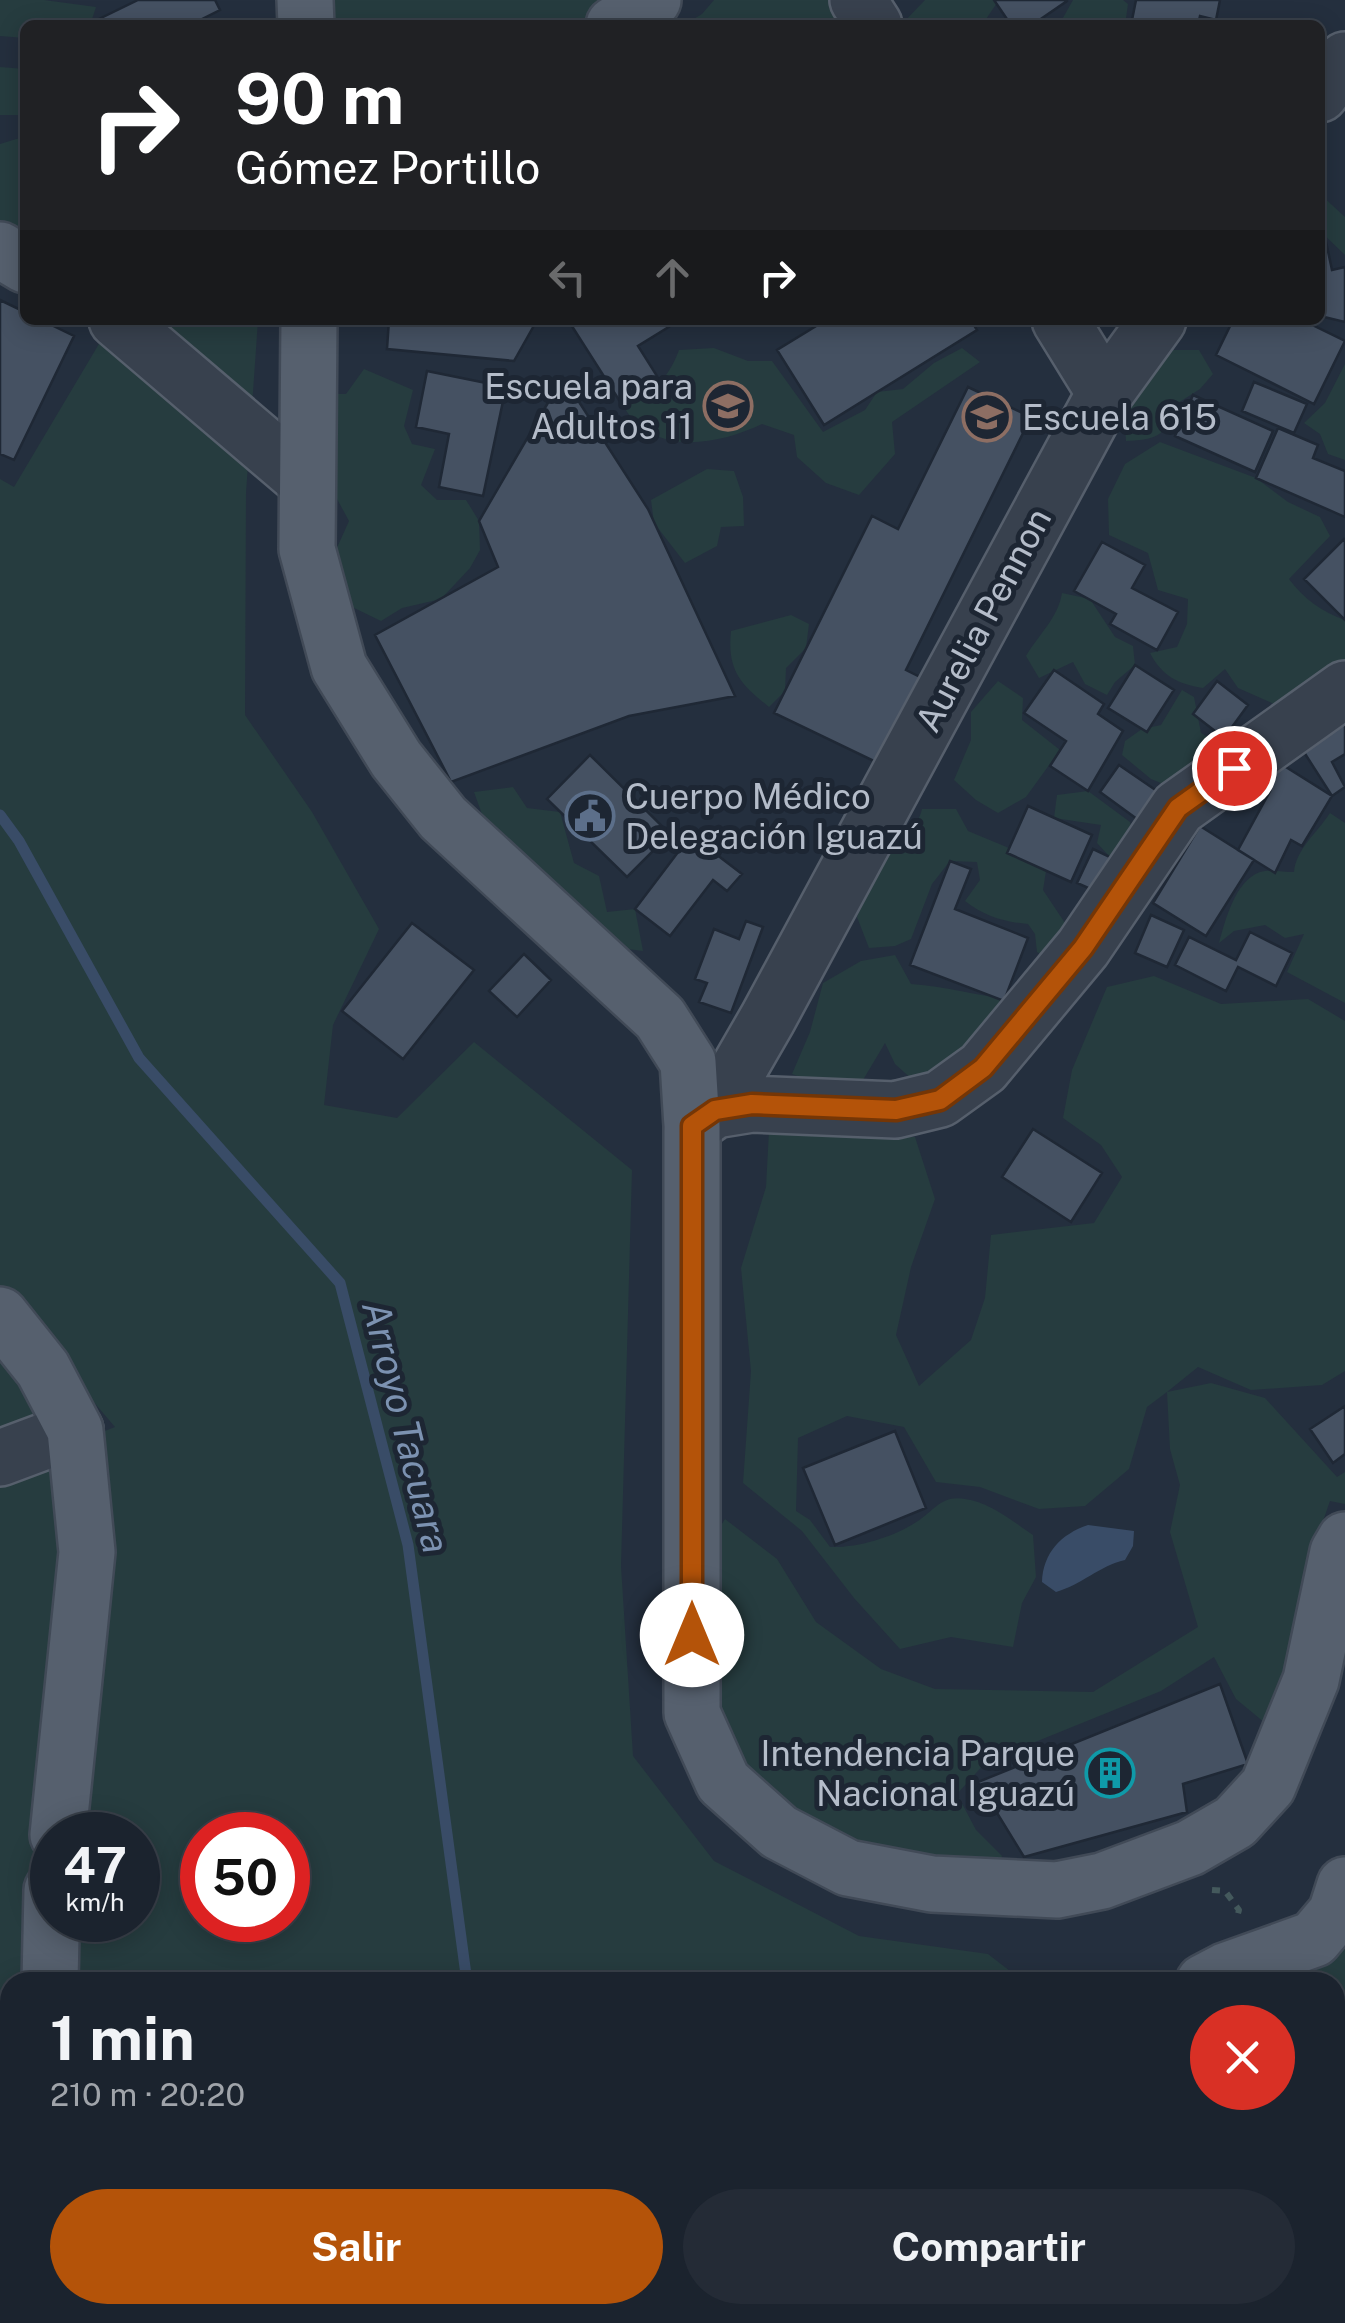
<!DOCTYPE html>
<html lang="es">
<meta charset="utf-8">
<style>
body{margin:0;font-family:"Public Sans",sans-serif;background:#242b36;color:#f1f3f6;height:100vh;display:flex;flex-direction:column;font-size:38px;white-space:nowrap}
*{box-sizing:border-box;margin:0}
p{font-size:32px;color:#a0a4aa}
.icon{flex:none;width:55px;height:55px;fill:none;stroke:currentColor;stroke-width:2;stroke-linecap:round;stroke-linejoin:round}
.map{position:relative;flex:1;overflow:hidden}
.panel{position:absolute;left:0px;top:1972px;width:1345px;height:352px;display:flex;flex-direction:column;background:#1b232e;border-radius:30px 30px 0 0;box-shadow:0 5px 25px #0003,0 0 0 2px #39404a}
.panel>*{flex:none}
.hud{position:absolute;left:20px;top:20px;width:1305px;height:305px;border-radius:15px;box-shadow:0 5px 25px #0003,0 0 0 2px #39404a;background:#202124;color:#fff;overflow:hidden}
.speed{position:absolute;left:30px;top:1812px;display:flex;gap:20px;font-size:50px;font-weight:700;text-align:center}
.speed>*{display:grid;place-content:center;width:130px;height:130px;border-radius:50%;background:#1b232e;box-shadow:0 5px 25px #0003,0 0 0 2px #39404a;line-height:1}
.speed small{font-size:25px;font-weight:400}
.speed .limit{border:15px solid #d22;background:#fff;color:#111}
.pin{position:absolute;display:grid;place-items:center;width:85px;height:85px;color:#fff;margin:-42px;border:5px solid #fff;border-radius:50%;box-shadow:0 2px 10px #0007}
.me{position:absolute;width:110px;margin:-55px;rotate:0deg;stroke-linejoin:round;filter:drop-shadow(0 0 8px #0008)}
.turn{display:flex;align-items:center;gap:35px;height:210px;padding:0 50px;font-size:45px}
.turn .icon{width:130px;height:130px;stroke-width:2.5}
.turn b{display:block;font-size:70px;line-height:85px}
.lanes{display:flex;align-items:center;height:95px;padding:0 50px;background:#0003;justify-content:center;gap:50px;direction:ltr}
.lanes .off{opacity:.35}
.round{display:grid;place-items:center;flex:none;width:105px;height:105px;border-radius:52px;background:#242b36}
.headline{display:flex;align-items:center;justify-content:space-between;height:170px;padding:0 50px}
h1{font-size:60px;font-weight:700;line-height:75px}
.button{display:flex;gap:20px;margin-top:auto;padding:20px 50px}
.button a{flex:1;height:115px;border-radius:60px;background:#b45309;color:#fff;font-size:40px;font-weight:700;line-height:115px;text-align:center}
.button a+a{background:#242b36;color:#f1f3f6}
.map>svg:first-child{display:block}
.green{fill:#263c3f;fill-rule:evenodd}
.water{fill:#394c67}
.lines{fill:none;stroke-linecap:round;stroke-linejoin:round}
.stream{stroke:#394c67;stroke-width:11}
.building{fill:#455162;stroke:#1f2835;stroke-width:2.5}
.minor-tunnel{stroke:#3a4453;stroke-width:55;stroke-dasharray:55 28;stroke-linecap:butt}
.minor-casing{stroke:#565f6c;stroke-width:60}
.major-casing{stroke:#414a57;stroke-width:60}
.path{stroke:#44595c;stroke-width:6;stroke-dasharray:8 8;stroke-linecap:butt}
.minor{stroke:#38414e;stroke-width:55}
.major{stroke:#56606e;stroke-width:55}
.route-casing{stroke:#753606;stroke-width:25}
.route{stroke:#b45309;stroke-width:18}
.labels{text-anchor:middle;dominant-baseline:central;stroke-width:10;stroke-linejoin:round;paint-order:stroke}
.poi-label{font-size:35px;fill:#b4bcc9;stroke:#1d2633;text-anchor:end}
.street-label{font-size:35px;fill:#b4bcc9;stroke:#1d2633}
.water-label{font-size:38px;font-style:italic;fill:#7c92b1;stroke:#1d2633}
</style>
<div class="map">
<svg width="1345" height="2323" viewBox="0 0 1345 2323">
<rect width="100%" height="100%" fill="#242f3e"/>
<path class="green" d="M0,0H44L96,7L90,25H25V38L0,36Z
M325,0H632L591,25H325Z
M714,0H889L899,25H684L702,14Z
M925,0H999L982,25H901Z
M1073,0H1123L1128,4L1125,25H1059Z
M0,67L25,69V241L0,232V144L23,137L25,115H0Z
M1320,194L1345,217V255L1320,231Z
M118,320H258L246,493L245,715L312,812L379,929L333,1025L324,1105L397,1118L474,1042L632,1170L621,1566L633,1756L714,1861L859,1936L988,1954L1024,1982H10V2315H1174L1173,2323H0V1472L115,1427L0,1292V479L14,487L112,322ZM52,1835H138V1920H52ZM202,1835H288V1920H202Z
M714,348L748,361H772L823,432L865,410L877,392L903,389L934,363L962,348L980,362L892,422L895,454L859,495L826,483L797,457L794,435L762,424C718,445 653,457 624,407C652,393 668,380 679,350Z
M1171,350H1199L1213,374L1200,389L1178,403C1167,434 1159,440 1126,441C1122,388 1127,380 1171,350Z
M1345,364V460L1328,454L1320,434L1304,423L1325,403Z
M364,369L413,390L404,426L412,444L435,449L421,485L437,500H466L479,521L480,550L470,568L441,599L402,608L381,621L348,605L336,550L349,521L330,486L323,394H346Z
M1160,442L1256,478L1288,502L1320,517L1330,536L1289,579C1304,599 1322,612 1345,620V669L1283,708L1238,688L1225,669L1203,688C1178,684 1162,676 1150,653L1177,647L1187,624L1188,599L1158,590L1148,553L1109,535L1108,499L1125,464Z
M707,469L734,471L743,497L744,526L721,527L717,546L685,563L654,523L651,500Z
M1062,593L1090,599L1115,637L1133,646L1135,665L1115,682L1107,695L1085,684L1073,662L1039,678L1026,656C1039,634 1058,618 1062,593Z
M791,615L809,624L806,648L786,668L785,691L769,707C740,684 727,670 731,631Z
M998,681L1023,698L1022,720L1060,750L1026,797L998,813L976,800L954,780L971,740V712Z
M1182,690L1194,697L1201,733L1218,743L1211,765L1156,802L1161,783L1151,779L1122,755L1125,741L1142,729L1161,725Z
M513,787L527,808L560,812L574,863L599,876L607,912L635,909L643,951L598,945L509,839L483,817L474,792Z
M1088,791L1130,822L1133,840L1110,857L1097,843L1101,825L1054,818L1057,795Z
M922,809H956L968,831L1009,848L1042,849L1046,871L1043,890L1069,929L1055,962L1037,952L1035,934L1028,924C1004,922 984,916 965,901L980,880L977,862L950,861L932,884L911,939L895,946L869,948L857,917C866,891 878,869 893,846C904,829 917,830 922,809Z
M1330,813L1345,823V1003L1287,972L1304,934L1285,938L1265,925L1234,931L1219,943C1225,921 1235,881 1260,872C1269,869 1284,872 1294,872C1296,849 1317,833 1330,813Z
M895,955L911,984C947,986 981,997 1017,1000L923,1089L895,1064L885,1043L857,1090L824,1085L792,1074L810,1032L823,983L861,961Z
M1154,976L1221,1004L1308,999L1345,1021V1371L1322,1385L1251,1390L1198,1367L1167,1392L1211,1383L1265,1398L1337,1477L1345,1472V1504L1330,1501L1300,1587L1291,1666L1277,1733L1236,1699L1214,1657L1161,1691L986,1762L957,1794L976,1830L1002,1856L992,1885L932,1882L730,1781L680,1591L725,1519L777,1559L816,1622L881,1669L935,1689L1093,1692L1198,1627L1170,1532L1180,1485L1170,1449L1167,1392L1147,1407L1129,1469L1085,1506L1039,1509L980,1487L936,1482L904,1427L847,1416L798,1438L796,1511L810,1520L830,1547C858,1548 894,1537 918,1521C934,1511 941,1495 965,1499C989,1502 1014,1522 1033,1535L1036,1577L1022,1603L1013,1647L951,1637L900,1649L854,1598L802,1531L743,1483L751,1371L741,1268L766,1187L769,1131L915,1137L935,1199L911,1267L896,1335L919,1386L971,1340L985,1298L991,1235L1094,1223L1122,1177L1101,1145L1063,1118L1072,1070L1107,987Z
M0,1315L75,1430L0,1458Z
M1345,1889V2033L1335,2024V1982H1270Z"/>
<path class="water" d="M1088,1525L1134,1531L1133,1546L1125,1560C1099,1566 1081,1585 1056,1592L1042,1582C1043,1553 1061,1534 1088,1525Z"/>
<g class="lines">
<path class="stream" d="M0,815L19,841L139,1058L340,1283L408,1545L467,1982
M651,2315L658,2323"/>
</g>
<path class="building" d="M138,0H215L220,10L190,25H102L99,19Z
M994,0H1067V1L1032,25H1011Z
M1136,0H1220L1216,20L1200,16L1198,25H1131Z
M1325,237L1332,270L1345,267V322L1320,316V238Z
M0,300L25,312V320H41L74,336L14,460L0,454Z
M389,320H535L536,322L514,361L387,349Z
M568,320H680L638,346L657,376L619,400Z
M826,320H971L977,330L824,425L777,350Z
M1233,320H1302L1345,341L1314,404L1216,355Z
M427,371L506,387L483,496L439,487L449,434L416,427Z
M563,377L648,509L735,696L629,716L451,782L375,635L498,567L479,521Z
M1254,382L1307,404L1294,433L1242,411Z
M968,387L1031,417L906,670L922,678L880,764L774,713L872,516L898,529Z
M1193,395L1273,431L1255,472L1175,436Z
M1278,428L1318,445L1313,458L1345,471V517L1256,478Z
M1344,539L1345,540V620L1304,579Z
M1102,542L1145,565L1132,588L1178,612L1157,650L1110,624L1116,614L1074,591Z
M1135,665L1174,690L1147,732L1108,708Z
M1054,670L1104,704L1098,714L1123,731L1088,791L1050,766L1066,741L1024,713Z
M1217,681L1248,705L1224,738L1193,714Z
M1345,719V754L1332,762L1345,787L1332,796L1302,749Z
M590,755L670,834L627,877L547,799Z
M1270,757L1332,796L1302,846L1291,840L1275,873L1238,850L1270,791L1256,784Z
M1119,765L1157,791L1137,819L1100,792Z
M1028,806L1092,835L1071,882L1007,853Z
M1200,826L1254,860L1206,936L1153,903Z
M691,835L742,874L727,891L713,880L670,936L635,909Z
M1093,849L1110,857L1095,891L1077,883Z
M950,861L971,869L955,909L1028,938L1004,1001L910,965Z
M1151,915L1184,930L1167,967L1135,953Z
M746,921L763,927L731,1013L699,1002L707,983L695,979L714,929L739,939Z
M412,923L474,970L403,1059L342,1011Z
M1250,932L1292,953L1276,986L1238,967L1226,991L1175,965L1189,937L1236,960Z
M524,954L551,980L517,1017L489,991Z
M1033,1129L1102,1173L1071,1222L1002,1177Z
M1345,1406V1454L1333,1463L1310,1429Z
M895,1431L926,1508L835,1545L803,1468Z
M1220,1684L1248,1764L1183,1784L1187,1812L1024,1857L978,1782Z
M1345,2190V2278L1335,2268V2200Z
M1220,2315H1250L1242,2323H1227Z"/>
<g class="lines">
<path class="minor-tunnel" d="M1335,2258L1345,2247"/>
<g class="minor-casing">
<path id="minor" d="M858,0L874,25
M1320,94L1345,60
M117,320L307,482
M1060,320L1105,393
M715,1110L752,1104L895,1110L940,1099L983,1068L1083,948L1178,808L1345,689
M692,1126L715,1110L768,1018L1105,393L1158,320
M0,1458L75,1430
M1327,2315L1331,2323"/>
</g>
<g class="major-casing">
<path id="major" d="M305,0L306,25
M614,25L653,0
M0,250L25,265
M309,320L307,549L339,667L396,759L443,818L660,1018L688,1062L692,1126V1713L723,1782L779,1832L848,1868L932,1884L1057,1890L1102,1881L1190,1848L1235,1822L1268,1786L1311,1680L1338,1552L1345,1540
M0,1315L43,1369L75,1430L87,1552L58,1835
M50,1982L52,1890
M1204,1982L1225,1971L1314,1939L1336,1913L1345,1885
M1335,2113L1345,2107
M182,2315V2323"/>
</g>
<path class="path" d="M1212,1890L1225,1891L1239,1910L1236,1921"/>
<use href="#minor" class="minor"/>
<use href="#major" class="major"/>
</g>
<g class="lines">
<g class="route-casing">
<path id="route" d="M692,1635V1126L715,1110L752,1104L896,1110L940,1100L983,1068L1083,948L1178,808L1234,768"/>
</g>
<use href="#route" class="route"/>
</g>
<defs>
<g id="school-ring" transform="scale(2.5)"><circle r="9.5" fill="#1d2633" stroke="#8d6e63" stroke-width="1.5"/><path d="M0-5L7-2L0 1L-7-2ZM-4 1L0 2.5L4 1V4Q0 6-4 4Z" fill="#8d6e63"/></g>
<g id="civic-ring" transform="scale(2.5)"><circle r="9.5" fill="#1d2633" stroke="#5c6f8a" stroke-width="1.5"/><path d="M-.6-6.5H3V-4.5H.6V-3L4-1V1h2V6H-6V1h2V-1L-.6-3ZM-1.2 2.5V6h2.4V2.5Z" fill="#5c6f8a"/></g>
<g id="building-ring" transform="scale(2.5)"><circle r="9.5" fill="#1d2633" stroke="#0f9aa8" stroke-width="1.5"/><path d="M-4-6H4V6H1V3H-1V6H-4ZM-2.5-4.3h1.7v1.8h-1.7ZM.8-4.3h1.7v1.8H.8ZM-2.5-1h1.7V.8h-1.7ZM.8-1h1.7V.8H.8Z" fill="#0f9aa8"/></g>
</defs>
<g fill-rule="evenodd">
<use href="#school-ring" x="728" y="406"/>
<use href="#school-ring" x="987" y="417"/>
<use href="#civic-ring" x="590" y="816"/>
<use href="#building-ring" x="1110" y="1773"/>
</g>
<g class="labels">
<g class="poi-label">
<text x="693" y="386">Escuela para<tspan x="693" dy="40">Adultos 11</tspan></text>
<text x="1022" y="417" text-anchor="start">Escuela 615</text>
<text x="625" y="796" text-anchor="start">Cuerpo Médico<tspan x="625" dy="40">Delegación Iguazú</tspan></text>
<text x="1075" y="1753">Intendencia Parque<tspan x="1075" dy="40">Nacional Iguazú</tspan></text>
</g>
<g class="street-label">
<text transform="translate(983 620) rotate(-62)">Aurelia Pennon</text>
</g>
<g class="water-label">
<text transform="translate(406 1427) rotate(76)">Arroyo Tacuara</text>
</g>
</g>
</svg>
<div class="speed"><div>47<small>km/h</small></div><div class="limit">50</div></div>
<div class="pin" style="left:1234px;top:768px;background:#d93025"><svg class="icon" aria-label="arrive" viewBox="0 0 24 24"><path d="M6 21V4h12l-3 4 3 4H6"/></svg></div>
<svg class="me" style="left:692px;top:1635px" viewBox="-20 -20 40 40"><circle r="19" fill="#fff"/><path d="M0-13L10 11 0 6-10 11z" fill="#b45309"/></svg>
<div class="hud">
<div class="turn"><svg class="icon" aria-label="right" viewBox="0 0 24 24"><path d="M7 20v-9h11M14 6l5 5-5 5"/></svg><div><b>90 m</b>Gómez Portillo</div></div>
<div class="lanes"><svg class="icon off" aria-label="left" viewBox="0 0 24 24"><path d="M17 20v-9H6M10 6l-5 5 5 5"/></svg><svg class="icon off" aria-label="ahead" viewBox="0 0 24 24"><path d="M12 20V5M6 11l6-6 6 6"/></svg><svg class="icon" aria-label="right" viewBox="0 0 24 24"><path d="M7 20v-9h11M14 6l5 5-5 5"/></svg></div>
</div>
<section class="panel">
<div class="headline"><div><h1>1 min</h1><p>210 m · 20:20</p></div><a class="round" style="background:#d93025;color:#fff"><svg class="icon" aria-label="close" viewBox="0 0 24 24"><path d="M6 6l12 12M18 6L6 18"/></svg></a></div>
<div class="button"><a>Salir</a><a>Compartir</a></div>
</section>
</div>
